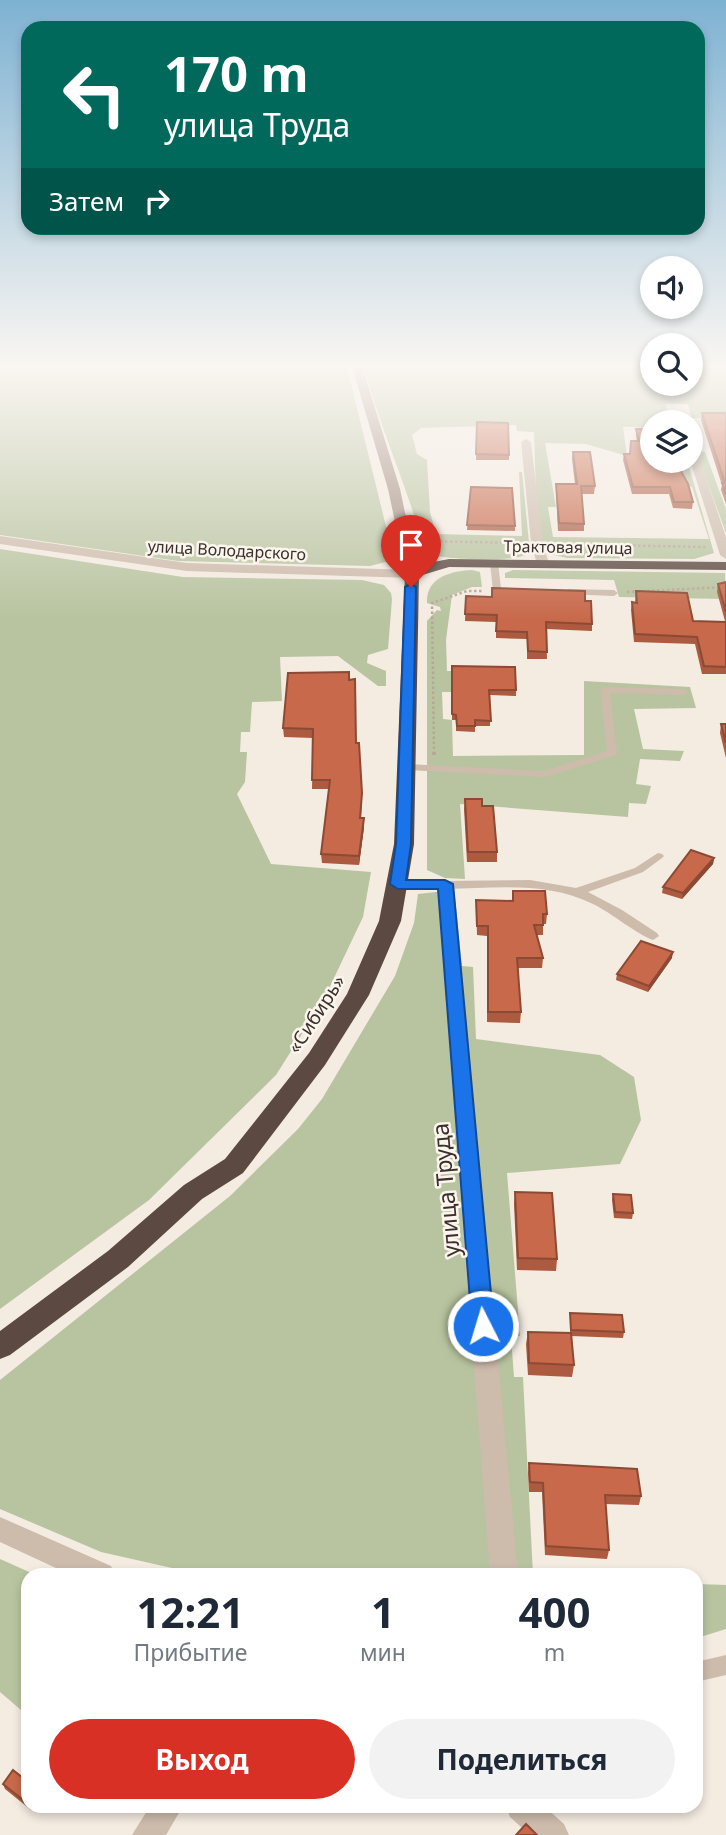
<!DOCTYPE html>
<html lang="ru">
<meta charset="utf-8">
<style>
body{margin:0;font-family:"Noto Sans",sans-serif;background:#f2f2f3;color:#1f2937;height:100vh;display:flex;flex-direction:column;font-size:26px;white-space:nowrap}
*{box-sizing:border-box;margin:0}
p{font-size:23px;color:#747a83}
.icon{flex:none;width:38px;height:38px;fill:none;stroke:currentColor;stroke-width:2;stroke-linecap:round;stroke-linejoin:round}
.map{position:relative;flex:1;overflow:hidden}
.side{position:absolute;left:21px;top:1568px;width:682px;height:245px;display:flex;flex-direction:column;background:#fff;border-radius:21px;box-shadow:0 4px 10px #0003}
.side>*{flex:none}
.top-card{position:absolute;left:21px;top:21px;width:684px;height:214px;border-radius:21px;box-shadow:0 4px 10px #0003;background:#00695c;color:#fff;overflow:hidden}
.controls{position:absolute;left:640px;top:256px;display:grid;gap:14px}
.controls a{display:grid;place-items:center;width:63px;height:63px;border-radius:50%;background:#fff;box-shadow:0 4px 10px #0003;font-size:35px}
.pin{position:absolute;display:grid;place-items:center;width:60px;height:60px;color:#fff;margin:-72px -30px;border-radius:50% 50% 50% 0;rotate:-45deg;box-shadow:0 0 7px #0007}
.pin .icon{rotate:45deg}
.me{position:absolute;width:77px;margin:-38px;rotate:355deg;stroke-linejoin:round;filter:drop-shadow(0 0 5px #0008)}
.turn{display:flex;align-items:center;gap:24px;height:147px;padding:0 28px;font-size:32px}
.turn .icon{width:91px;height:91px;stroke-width:2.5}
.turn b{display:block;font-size:49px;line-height:60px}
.then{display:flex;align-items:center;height:66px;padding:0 28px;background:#0003;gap:14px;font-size:26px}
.eta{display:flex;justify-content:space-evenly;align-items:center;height:119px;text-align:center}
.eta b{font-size:42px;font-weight:700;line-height:49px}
.action{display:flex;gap:14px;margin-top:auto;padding:14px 28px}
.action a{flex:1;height:80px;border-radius:42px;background:#d93025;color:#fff;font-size:28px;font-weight:700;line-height:80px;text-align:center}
.action a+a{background:#f2f2f3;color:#1f2937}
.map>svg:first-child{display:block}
.green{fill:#b8c4a0}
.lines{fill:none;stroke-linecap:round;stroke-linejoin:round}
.path-far1{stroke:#b9a596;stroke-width:2.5;stroke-dasharray:2.5 2.5;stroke-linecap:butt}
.path{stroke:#b9a596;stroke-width:3.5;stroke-dasharray:3.5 3.5;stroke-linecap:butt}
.lane{fill:#cdbbac;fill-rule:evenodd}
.street{fill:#cdbbac;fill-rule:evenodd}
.secondary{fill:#a18a7d;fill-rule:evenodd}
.highway{fill:#5c4a42;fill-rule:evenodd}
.wall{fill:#ac5a40}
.shaded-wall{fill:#8c4a34}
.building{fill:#c8694b;stroke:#8c4a34;stroke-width:2}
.route{fill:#1a73e8;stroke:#114b97;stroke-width:2}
.labels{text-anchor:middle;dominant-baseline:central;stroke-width:5;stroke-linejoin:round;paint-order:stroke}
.far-street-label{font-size:16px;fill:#3b302b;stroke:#fbf5ee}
.street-label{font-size:19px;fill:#3b302b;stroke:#fbf5ee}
.near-street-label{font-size:23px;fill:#3b302b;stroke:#fbf5ee}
</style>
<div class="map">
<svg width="726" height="1835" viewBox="0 0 726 1835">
<rect width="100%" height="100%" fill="#f4ebe1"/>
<path class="green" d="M0,363H346L391,547L389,561L370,566L178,561L0,535Z
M363,363H653V383H691V363H726V418H692L688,404H666L668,418H675L676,422H653V427H623L627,456L586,444L545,443L556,507H548L553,537L709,539L692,487L685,486L678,460H687L714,553L694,559L567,558C560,556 552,556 546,550C535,537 535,448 534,432L517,431L516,425L421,428L412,435L417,454L427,460L430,512L436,534L522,536L519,472H522L530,552C519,564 447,559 430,555L424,550C408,486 379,427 363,363Z
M696,451L705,452L726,509V533Z
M0,549L183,577L362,580L384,585L391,593L392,599L388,649L368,655L367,663L386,671V686H378L338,656L280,657L282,701L252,702L250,732H241L240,752H247L245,782L237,794L271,864L371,872L363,917L324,999L276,1075L149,1200L0,1309Z
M472,570L480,572L482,587H472L452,595L446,640L447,671H452L451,692H442L443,719L452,720L453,756L584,755V681L690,687L696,708L634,709L643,749L684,751L680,761L640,759L636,784L651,786L646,804L629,803L628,817L460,804L465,879L445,878L427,870V621L437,610L441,611L440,607L427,603C426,577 451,571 472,570Z
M513,570L725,573L726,599L619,597L614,580L505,578V573Z
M454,890L462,966L473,967L476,1039L600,1055L634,1077L641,1120L620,1164L507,1173L520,1336L511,1337L514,1377H523L533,1575H203L101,1552L0,1509V1380L230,1196L298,1129L322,1099L395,976L414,923L418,894Z
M0,1559L36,1575H28V1716L0,1692Z
M696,1584L726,1585V1629L697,1638Z"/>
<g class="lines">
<path class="path-far1" d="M420,541L521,543
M553,544L706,547
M627,592L726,587
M434,754L432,603L467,591H484"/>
<path class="path" d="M434,752V755"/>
<path class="lane" d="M494,560L498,563L501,588L514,589V593L497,594L493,591L490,563Z
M568,589L614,590L618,593L614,596L565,594L564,592Z
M605,687L684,689L689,692L684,695L610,693L617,753L616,755L545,777L407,770L402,767L407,764L544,771L607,751L600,690Z
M658,853L662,854L664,856L662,858L643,872L588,892L622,910L657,933L659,936L653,940C636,934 612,913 593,904C547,881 495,888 445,889L439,885L445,881L530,880L576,888L635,868Z
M726,1655V1675L696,1682V1662Z"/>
<path class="street" d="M680,412L684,413L688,422H678L675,415Z
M526,439L531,442L543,543L549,564L543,568L537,564L531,543L521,442Z
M691,445L696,448L726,537V559L720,555L690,460Z
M0,536L187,563L412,570L418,574L412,578L187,571L0,544Z
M409,553L442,562L444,565L438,569L410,561L395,568L389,564Z
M398,879L445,880L454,885L518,1575H490L437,890L392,888L389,884L392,880Z
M0,1517L111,1566L115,1575H71L0,1542Z
M150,1806H183L166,1835H132Z
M506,1806H544L564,1824L569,1835H530L510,1817Z"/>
<path class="secondary" d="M351,363H361L400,489L418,574L416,577L406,574L388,489Z"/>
<path class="highway" d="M449,559L726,562V570L449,567L419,576L414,844L401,921L369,995L325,1065L243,1173L202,1199L128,1267L10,1355L0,1359V1331L108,1251L184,1185L225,1159L309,1053L347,994L379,921L394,844L405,574L418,565Z"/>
</g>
<path class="wall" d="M702,413H726V504L721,490L722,485L701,420Z
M477,422L509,455V460H476Z
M636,429L682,473L693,502L692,509L673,508L669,494H632L623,460L624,454H630L637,441L636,435Z
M573,452L595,486L594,494H581L584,524V531H558L556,491V484H575L572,459Z
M471,487L515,526V531L467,530Z
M726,582V674H702L695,644L634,642L631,610L632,602L635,603L636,591L693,621H725L717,592L718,584Z
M466,596L585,601L592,624V631L546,629L547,659H527V639L496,638V622L465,621Z
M452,666L516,690V696L490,695V726H475V732L456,731V720H452Z
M349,680L362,802L361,818L364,827L359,865L322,863L321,854L329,789H312L313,738L284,737L283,728Z
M721,724H726V758L720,733Z
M465,799L482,806L497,852V862H467L464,809Z
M714,858L713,864L682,899L662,893L663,887Z
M513,891L547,914L546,924H543V935H537L543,958L542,968H517L521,1012L520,1023L487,1022V936L477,935L476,900L512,901Z
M672,958L648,992L616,980L617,974Z
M515,1192L557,1259L556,1271L517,1270L514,1204Z
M613,1194L633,1213L632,1219L614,1218L612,1200Z
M570,1313L624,1332L623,1338L571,1336L574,1365L572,1377L528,1375L526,1344L528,1332L570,1333Z
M529,1463L641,1496L639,1505L605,1504L609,1550L607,1559L545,1555L542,1492H529L528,1473Z
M28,1782V1806H34L31,1810L5,1789L3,1784Z"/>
<path class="shaded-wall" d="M364,818V827L359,865V856Z
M714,858L713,864L682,899L683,893Z
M673,952L672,958L648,992L649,986Z"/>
<path class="building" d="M702,413H726V494L722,483H725Z
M477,422L508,423L509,455L476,454Z
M636,429H653V460H678L682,473L688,484L693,502H674L670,487H633L624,454H630L631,441H639Z
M573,452H590L595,486H581L584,524L559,523L556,484H577Z
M471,487L512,488L515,526L467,525Z
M726,582V612L718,584Z
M492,588L585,591V601H591L592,624L546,622L547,652L528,651L527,632L496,631L497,615L465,614L466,596L492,597Z
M636,591L687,593L693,621L726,622V667L704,666L697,637L635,634L632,602L637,603Z
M452,666L515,667L516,690H489L491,721L475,720V726H457L456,715L452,714Z
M349,672V680L355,679L356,743H359L362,793L360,818H364L359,856L321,854L330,780H312L313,729L283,728L288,673Z
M721,724H726V743Z
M465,799H482V806H493L497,852H468Z
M691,850L714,858L683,893L663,887Z
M513,891H545L547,914H543V925H534L543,958H517L521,1012H488V926H477L476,900L513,901Z
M641,941L673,952L649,986L617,974Z
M515,1192L552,1193L557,1259L518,1258Z
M613,1194L631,1195L633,1213L615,1212Z
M570,1313L622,1315L624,1332L571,1330Z
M528,1332L571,1333L574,1365L529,1363Z
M529,1463L637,1469L641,1496L605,1495L609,1550L546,1546L543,1483L530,1482Z
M13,1770L28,1782V1804L3,1784Z
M526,1824L537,1835H516Z"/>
<linearGradient id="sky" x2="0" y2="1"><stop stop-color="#7eb2d2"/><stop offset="0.59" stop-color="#faf6f2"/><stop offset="1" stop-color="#faf6f2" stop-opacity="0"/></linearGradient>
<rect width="726" height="620" fill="url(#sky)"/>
<path class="route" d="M411,584L416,587L411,844L406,880H445L453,884L494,1326L491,1333L483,1335L475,1333L472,1326L438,889H398L390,884L396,844L405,587Z"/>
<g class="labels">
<g class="far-street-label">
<text transform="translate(568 547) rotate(1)">Трактовая улица</text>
<text transform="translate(227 550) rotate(3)">улица Володарского</text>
</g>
<g class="street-label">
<text transform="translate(316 1014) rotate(-57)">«Сибирь»</text>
</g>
<g class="near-street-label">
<text transform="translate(445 1190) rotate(-95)">улица Труда</text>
</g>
</g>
</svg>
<div class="controls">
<a><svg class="icon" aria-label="sound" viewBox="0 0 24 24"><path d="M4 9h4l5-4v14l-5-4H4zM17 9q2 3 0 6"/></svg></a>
<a><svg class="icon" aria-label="search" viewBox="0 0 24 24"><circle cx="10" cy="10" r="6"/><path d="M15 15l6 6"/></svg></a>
<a><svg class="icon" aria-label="layers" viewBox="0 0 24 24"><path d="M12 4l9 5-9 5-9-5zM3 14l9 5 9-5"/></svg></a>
</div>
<div class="pin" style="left:411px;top:587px;background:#d93025"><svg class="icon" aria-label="arrive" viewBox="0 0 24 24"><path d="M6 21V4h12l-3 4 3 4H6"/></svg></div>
<svg class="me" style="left:483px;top:1326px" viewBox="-20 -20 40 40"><circle r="17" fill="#1a73e8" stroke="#fff" stroke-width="3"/><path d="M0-11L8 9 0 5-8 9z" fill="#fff"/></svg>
<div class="top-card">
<div class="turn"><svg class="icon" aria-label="left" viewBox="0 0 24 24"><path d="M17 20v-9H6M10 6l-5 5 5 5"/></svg><div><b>170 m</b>улица Труда</div></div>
<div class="then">Затем<svg class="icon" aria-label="right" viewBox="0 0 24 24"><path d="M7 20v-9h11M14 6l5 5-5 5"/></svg></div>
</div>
<section class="side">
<div class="eta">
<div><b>12:21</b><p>Прибытие</p></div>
<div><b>1</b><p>мин</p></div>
<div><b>400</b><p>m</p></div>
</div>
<div class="action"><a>Выход</a><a>Поделиться</a></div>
</section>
</div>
